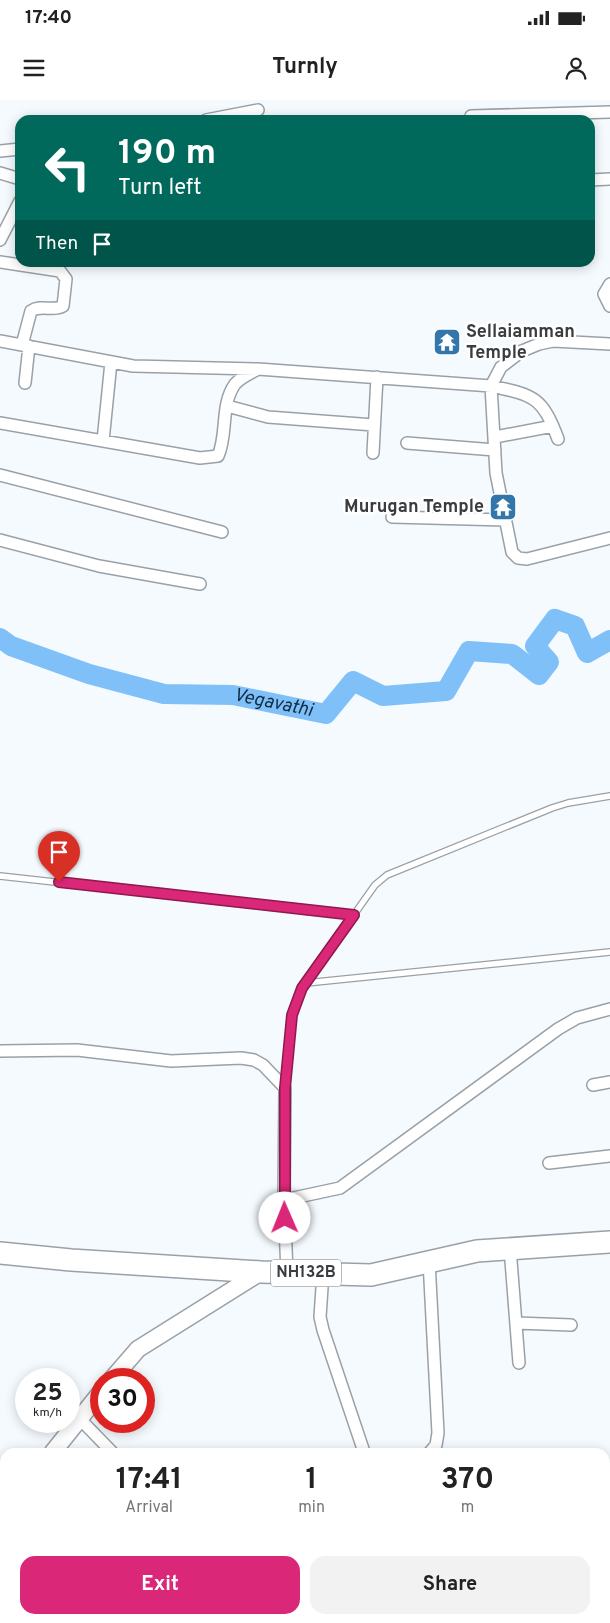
<!DOCTYPE html>
<style>
body{margin:0;font-family:Overpass,sans-serif;background:#f2f2f2;color:#222;height:100vh;display:flex;flex-direction:column;font-size:19px;white-space:nowrap}
*{box-sizing:border-box;margin:0}
p{font-size:16px;color:#767676}
.icon{flex:none;width:28px;height:28px;fill:none;stroke:currentColor;stroke-width:2;stroke-linecap:round;stroke-linejoin:round}
.map{position:relative;flex:1;overflow:hidden}
.side{position:absolute;left:0px;top:1348px;width:610px;height:176px;display:flex;flex-direction:column;background:#fff;border-radius:15px 15px 0 0;box-shadow:0 2px 12px #0003}
.side>*{flex:none}
.banner{position:absolute;left:15px;top:15px;width:580px;height:152px;border-radius:15px;box-shadow:0 2px 12px #0003;background:#00695c;color:#fff;overflow:hidden}
.speed{position:absolute;left:15px;top:1268px;display:flex;gap:10px;font-size:25px;font-weight:700;text-align:center}
.speed>*{display:grid;place-content:center;width:65px;height:65px;border-radius:50%;background:#fff;box-shadow:0 2px 12px #0003;line-height:1}
.speed small{font-size:12px;font-weight:400}
.speed .limit{border:8px solid #d22;background:#fff;color:#111}
.pin{position:absolute;display:grid;place-items:center;width:42px;height:42px;color:#fff;margin:-51px -21px;border-radius:50% 50% 50% 0;rotate:-45deg;box-shadow:0 0 5px #0007}
.pin .icon{rotate:45deg}
.me{position:absolute;width:55px;margin:-28px;rotate:359deg;stroke-linejoin:round;filter:drop-shadow(0 0 4px #0008)}
.turn{display:flex;align-items:center;gap:18px;height:105px;padding:0 20px;font-size:22px}
.turn .icon{width:65px;height:65px;stroke-width:2.5}
.turn b{display:block;font-size:35px;line-height:42px}
.then{display:flex;align-items:center;height:48px;padding:0 20px;background:#0003;gap:10px;font-size:19px}
.eta{display:flex;justify-content:space-evenly;align-items:center;height:85px;text-align:center}
.eta b{font-size:30px;font-weight:700;line-height:35px}
.cta{display:flex;gap:10px;margin-top:auto;padding:10px 20px}
.cta a{flex:1;height:58px;border-radius:15px;background:#db2777;color:#fff;font-size:20px;font-weight:700;line-height:58px;text-align:center}
.cta a+a{background:#f2f2f2;color:#222}
.status{display:flex;justify-content:space-between;align-items:center;height:35px;padding:0 25px;background:#fff;direction:ltr}
.status svg{height:14px;fill:currentColor}
header{display:flex;justify-content:space-between;align-items:center;height:65px;padding:0 20px;background:#fff;font-size:22px;font-weight:700}
.map>svg:first-child{display:block}
.lines{fill:none;stroke-linecap:round;stroke-linejoin:round}
.river{stroke:#7fc0f9;stroke-width:20}
.lane-casing{stroke:#99a1a8;stroke-width:8}
.street-casing{stroke:#99a1a8;stroke-width:14}
.secondary-casing{stroke:#99a1a8;stroke-width:19}
.highway-casing{stroke:#99a1a8;stroke-width:24}
.lane{stroke:#fff;stroke-width:5.5}
.street{stroke:#fff;stroke-width:11}
.secondary{stroke:#fff;stroke-width:16}
.highway{stroke:#fff;stroke-width:21}
.route-casing{stroke:#8e194d;stroke-width:12}
.route{stroke:#db2777;stroke-width:9}
.labels{text-anchor:middle;dominant-baseline:central;stroke-width:5;stroke-linejoin:round;paint-order:stroke}
.shield{fill:#fff;stroke:#757779;stroke-width:1}
.shield-label{font-size:16px;font-weight:bold;fill:#3a3d40}
.poi-label{font-size:18px;font-weight:bold;fill:#3a3d40;stroke:#fff;text-anchor:start}
.water-label{font-size:19px;font-style:italic;fill:#122e45;stroke:#fff}
</style>
<div class="status"><b>17:40</b><svg viewBox="0 0 49 12"><path d="M0 12V9h3v3zM5 12V6h3v6zM10 12V3h3v9zM15 12V0h3v12zM26 1h20v11H26zM47 4h2v5h-2z"/></svg></div>
<header><svg class="icon" aria-label="menu" viewBox="0 0 24 24"><path d="M4 6h16M4 12h16M4 18h16"/></svg>Turnly<svg class="icon" aria-label="person" viewBox="0 0 24 24"><circle cx="12" cy="8" r="4"/><path d="M4 21q1-7 8-7t8 7"/></svg></header>
<div class="map">
<svg width="610" height="1523" viewBox="0 0 610 1523">
<rect width="100%" height="100%" fill="#f5fafe"/>
<g class="lines">
<path class="river" id="s1" d="M0,538L11,546L89,574L164,594L233,595L326,614L353,581L383,596L446,591L469,551L512,554L539,575L549,562L535,546L555,519L575,526L587,553L610,540"/>
<g class="lane-casing">
<path id="lane" d="M0,776L354,815
M306,883L610,852
M285,987C288,953 288,919 302,888L375,785L387,775L552,708L568,703L610,696"/>
</g>
<g class="street-casing">
<path id="street" d="M471,16L610,12
M206,20L258,10
M0,51L20,49
M0,73L20,79
M590,80L610,79
M0,140L20,101
M0,162L60,171L66,179L63,206C53,212 41,204 31,211L22,245
M610,184L604,194L610,206
M0,241L133,266L258,269L491,286C533,295 542,296 558,339
M610,244L553,241L539,244L522,251L501,267L491,286L496,373L512,452L518,458L527,459L610,438
M25,283L29,246
M227,306L268,317L374,325
M0,323L200,358L218,356C228,334 220,305 235,284C240,278 251,273 258,269
M495,337L553,326
M103,341L111,262
M407,343L495,350
M373,353L377,277
M0,375L222,432
M392,417L506,420
M0,440L99,466L200,484
M0,951L77,950L171,961L241,958L254,960L263,965L285,988L284,1100L287,1173
M593,985L610,982
M549,1063L610,1056
M284,1100L340,1088L558,929L577,918L610,909
M510,1148L519,1263
M429,1161L438,1333L436,1345L430,1352
M323,1173L320,1217L323,1230L364,1352
M516,1223L571,1225
M80,1319L112,1352
M605,1420L610,1418
M605,1491L610,1492
M447,1519L448,1523
M15,1523L18,1519
M90,1523V1519
M234,1523V1519
M580,1523V1519"/>
</g>
<g class="secondary-casing">
<path id="secondary" d="M112,1279L138,1249L261,1172
M53,1352L101,1292
M0,1385L5,1384"/>
</g>
<g class="highway-casing">
<path id="highway" d="M0,1153L71,1160L261,1172L371,1175L477,1151L610,1142"/>
</g>
<use href="#lane" class="lane"/>
<use href="#street" class="street"/>
<use href="#secondary" class="secondary"/>
<use href="#highway" class="highway"/>
</g>
<g class="lines">
<g class="route-casing">
<path id="route" d="M59,782L354,815L302,888L292,915L285,988V1118"/>
</g>
<use href="#route" class="route"/>
</g>
<defs>
<g id="temple-square" transform="scale(1.4375)"><rect x="-9" y="-9" width="18" height="18" rx="4" fill="#3276ab" stroke="#fff"/><path d="M0-6L5-2H3V0L6.5 2.5H4V6H1.5V3h-3V6H-4V2.5H-6.5L-3 0V-2H-5Z" fill="#fff"/></g>
</defs>
<g fill-rule="evenodd">
<use href="#temple-square" x="447" y="242"/>
<use href="#temple-square" x="503" y="407"/>
</g>
<g class="labels">
<rect class="shield" x="271" y="1159.5" width="70" height="27" rx="4"/>
<g class="shield-label">
<text x="306" y="1173">NH132B</text>
</g>
<g class="poi-label">
<text x="466" y="232">Sellaiamman<tspan x="466" dy="21">Temple</tspan></text>
<text x="484" y="407" text-anchor="end">Murugan Temple</text>
</g>
<g class="water-label">
<text stroke="none"><textPath href="#s1" startOffset="284">Vegavathi</textPath></text>
</g>
</g>
</svg>
<div class="speed"><div>25<small>km/h</small></div><div class="limit">30</div></div>
<div class="pin" style="left:59px;top:782px;background:#d93025"><svg class="icon" aria-label="arrive" viewBox="0 0 24 24"><path d="M6 21V4h12l-3 4 3 4H6"/></svg></div>
<svg class="me" style="left:285px;top:1118px" viewBox="-20 -20 40 40"><circle r="19" fill="#fff"/><path d="M0-13L10 11 0 6-10 11z" fill="#db2777"/></svg>
<div class="banner">
<div class="turn"><svg class="icon" aria-label="left" viewBox="0 0 24 24"><path d="M17 20v-9H6M10 6l-5 5 5 5"/></svg><div><b>190 m</b>Turn left</div></div>
<div class="then">Then<svg class="icon" aria-label="arrive" viewBox="0 0 24 24"><path d="M6 21V4h12l-3 4 3 4H6"/></svg></div>
</div>
<section class="side">
<div class="eta">
<div><b>17:41</b><p>Arrival</p></div>
<div><b>1</b><p>min</p></div>
<div><b>370</b><p>m</p></div>
</div>
<div class="cta"><a>Exit</a><a>Share</a></div>
</section>
</div>
